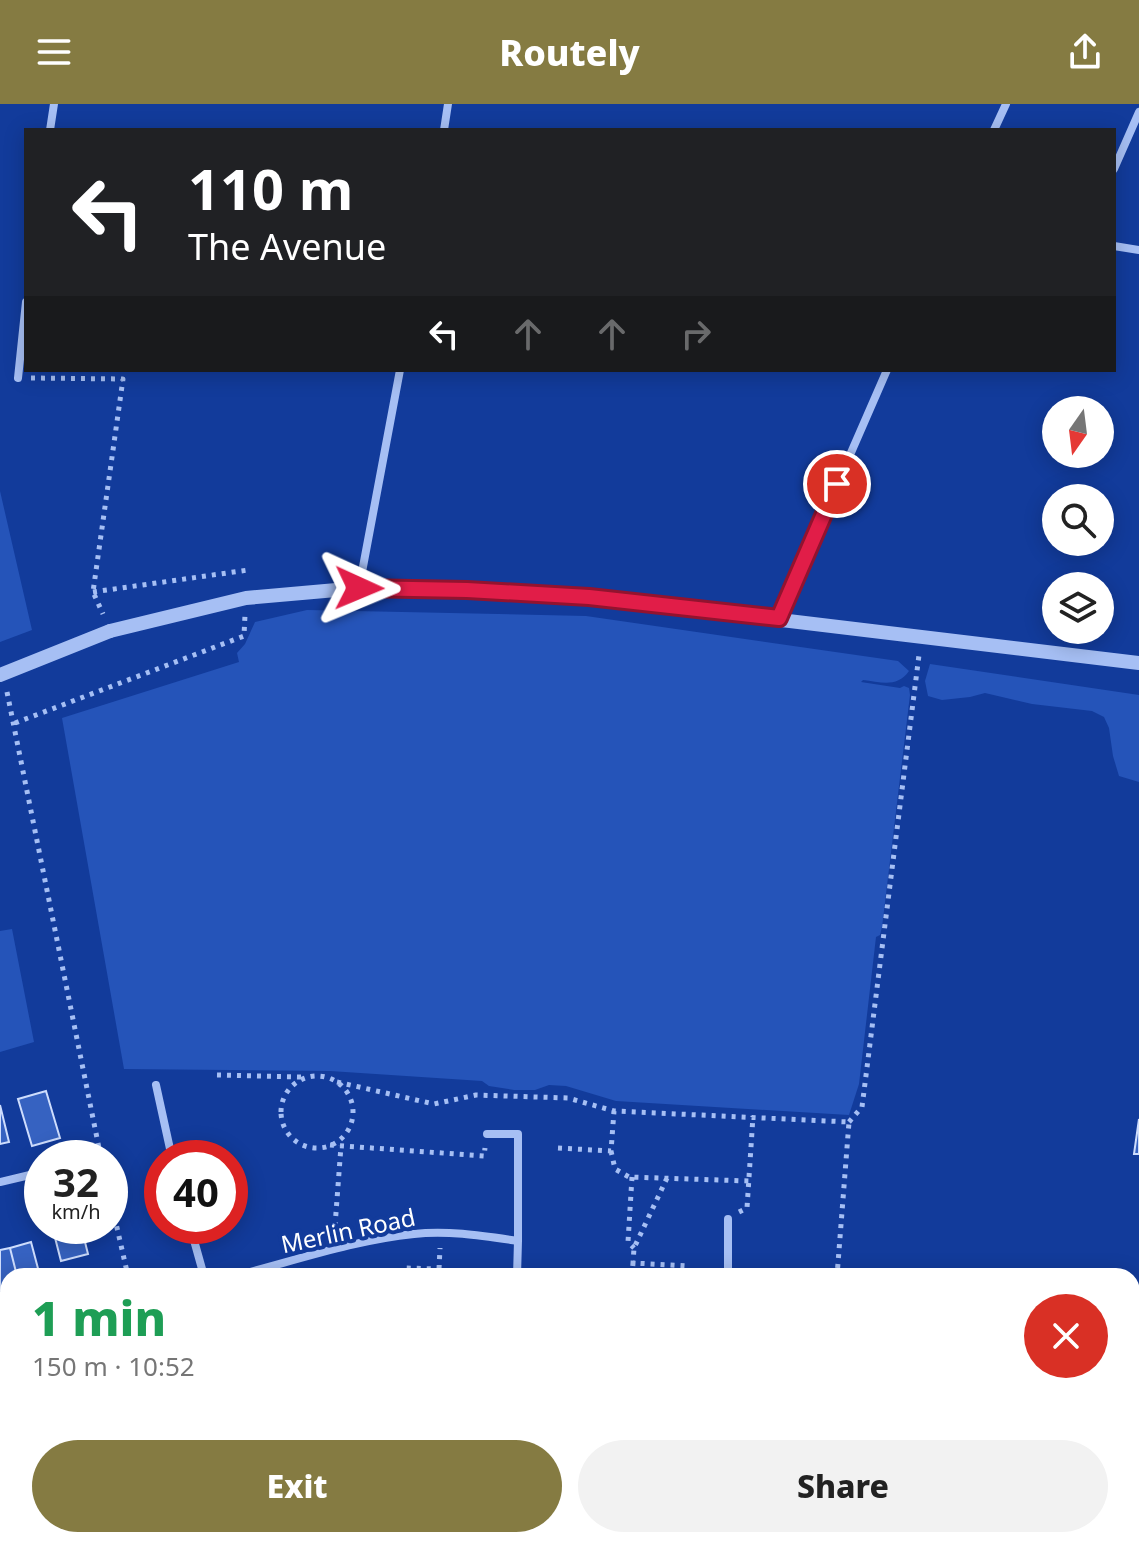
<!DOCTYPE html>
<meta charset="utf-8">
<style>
body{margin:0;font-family:"Noto Sans",sans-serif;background:#f2f2f2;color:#222;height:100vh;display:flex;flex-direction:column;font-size:30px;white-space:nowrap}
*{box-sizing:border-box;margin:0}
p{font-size:26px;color:#767676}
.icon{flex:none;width:44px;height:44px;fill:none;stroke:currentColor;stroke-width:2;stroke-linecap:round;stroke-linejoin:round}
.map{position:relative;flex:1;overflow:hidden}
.drawer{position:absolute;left:0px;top:1164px;width:1140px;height:280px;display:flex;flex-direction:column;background:#fff;border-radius:24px 24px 0 0;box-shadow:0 4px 20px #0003}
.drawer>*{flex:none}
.guide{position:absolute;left:24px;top:24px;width:1092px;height:244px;border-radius:0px;box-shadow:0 4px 20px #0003;background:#202124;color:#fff;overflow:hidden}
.needle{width:52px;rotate:194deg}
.buttons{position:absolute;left:1042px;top:292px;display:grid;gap:16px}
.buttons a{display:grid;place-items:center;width:72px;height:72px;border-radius:50%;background:#fff;box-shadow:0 4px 20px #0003;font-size:40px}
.speed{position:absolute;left:24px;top:1036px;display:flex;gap:16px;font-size:40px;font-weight:700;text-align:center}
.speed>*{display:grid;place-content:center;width:104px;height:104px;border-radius:50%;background:#fff;box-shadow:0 4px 20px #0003;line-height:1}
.speed small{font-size:20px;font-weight:400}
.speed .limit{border:12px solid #d22;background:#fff;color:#111}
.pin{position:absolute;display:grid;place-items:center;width:68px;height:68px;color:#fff;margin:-34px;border:4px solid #fff;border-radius:50%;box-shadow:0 2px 8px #0007}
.me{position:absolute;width:88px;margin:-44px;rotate:91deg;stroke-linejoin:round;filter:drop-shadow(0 0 6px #0008)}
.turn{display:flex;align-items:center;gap:28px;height:168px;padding:0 32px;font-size:36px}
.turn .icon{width:104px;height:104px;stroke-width:2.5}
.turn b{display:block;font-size:56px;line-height:68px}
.lanes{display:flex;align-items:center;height:76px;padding:0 32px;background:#0003;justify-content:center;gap:40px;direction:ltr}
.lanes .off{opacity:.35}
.round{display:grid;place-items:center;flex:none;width:84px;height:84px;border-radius:42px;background:#f2f2f2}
.overview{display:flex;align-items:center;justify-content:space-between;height:136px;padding:0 32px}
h1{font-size:48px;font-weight:800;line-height:60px;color:#1e9e55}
.action{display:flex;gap:16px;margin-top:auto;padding:16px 32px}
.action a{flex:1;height:92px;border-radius:48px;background:#857b42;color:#fff;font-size:32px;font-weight:800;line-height:92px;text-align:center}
.action a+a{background:#f2f2f2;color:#222}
header{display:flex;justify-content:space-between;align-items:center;height:104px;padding:0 32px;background:#857b42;color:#fff;font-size:36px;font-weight:800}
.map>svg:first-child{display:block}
.green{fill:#2554b9}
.building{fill:#3662c1;stroke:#ceddfd;stroke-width:2}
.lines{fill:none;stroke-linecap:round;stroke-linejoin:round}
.path{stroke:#a6bff4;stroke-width:5;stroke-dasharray:4 6;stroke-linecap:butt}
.minor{stroke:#a6bff4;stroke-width:8}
.tertiary{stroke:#a6bff4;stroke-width:14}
.tertiary-bridge{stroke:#a6bff4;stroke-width:14}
.route-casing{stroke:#92132f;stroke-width:20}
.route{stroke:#e11d48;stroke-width:14}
.labels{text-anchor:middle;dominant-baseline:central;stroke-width:8;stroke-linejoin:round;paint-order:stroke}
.street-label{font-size:24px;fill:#fff;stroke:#123b9b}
</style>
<header><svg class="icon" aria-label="menu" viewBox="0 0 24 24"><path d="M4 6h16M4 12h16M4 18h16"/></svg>Routely<svg class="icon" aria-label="share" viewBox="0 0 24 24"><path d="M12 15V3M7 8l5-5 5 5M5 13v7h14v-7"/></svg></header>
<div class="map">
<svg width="1139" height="1444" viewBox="0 0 1139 1444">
<rect width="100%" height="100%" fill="#123b9b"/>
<path class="green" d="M0,387L32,526L0,538Z
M307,506L586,512L898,557L909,567C897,584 881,578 863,576L861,578L900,584L904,582L909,584L910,591L882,823L880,831L876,833L859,980L849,1011L616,997L566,982L549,981L535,986H514L489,982L482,977L330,967L124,965L62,614L239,558L237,549L245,540L255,518Z
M930,560L1139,591V678L1119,672L1113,652L1109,624L1104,613L1092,607L1032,600L985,589L970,593L942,596L928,592L925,577Z
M12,825L34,938L0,948V827Z
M654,1436H743L742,1444H654Z"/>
<path class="building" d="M46,987L60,1034L32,1042L18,995Z
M0,1001L9,1038L0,1040Z
M1139,1015V1050H1134Z
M52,1122H81L88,1150L61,1157Z
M31,1138L40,1172H17L10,1144Z
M10,1144L17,1172H8V1184L0,1186V1146Z
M1132,1248L1139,1249V1334L1132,1333Z"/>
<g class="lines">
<path class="path" d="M31,274L123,275L93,488L103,510
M93,488L248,466
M7,588L101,1054
M15,619L244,532L245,511
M217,971L301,973
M281 1008a36 36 0 1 1 72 0a36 36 0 1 1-72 0Z
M337,978L434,1000L476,991L568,994L614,1007L849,1018L837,1172
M849,1018L862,1003L919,551
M330,1041L484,1052L485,1044
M558,1044L611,1047L614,1007
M611,1047L615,1065L629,1073L749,1077
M632,1073L628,1138L634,1144
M667,1074L634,1144L633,1159L689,1162
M110,1093L128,1172
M739,1108L747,1104L753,1012
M335,1122L341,1042
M439,1165L440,1144
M375,1172L376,1167L405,1169L406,1164L439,1165V1171L462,1172
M632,1172L633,1159
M201,1436L210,1444
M282,1443L301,1444
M353,1444L357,1436
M648,1444V1436
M752,1444L753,1436"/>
<path class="minor" d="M50,26L54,0
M444,26L448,0
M994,26L1006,0
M1114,65L1139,8
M1114,142L1139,146
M18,274L26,198
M359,484L400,266
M779,514L887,266
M156,981L172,1054
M487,1030H518V1137
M0,1078L34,1070
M190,1122L204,1172
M235,1172C294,1157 354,1136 414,1130C448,1126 484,1132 518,1137L517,1172
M728,1172V1115
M1132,1401H1139
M0,1415L8,1426
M15,1436L20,1444
M267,1436L269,1444
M458,1436L549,1439
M906,1444L907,1436
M1063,1444L1064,1436"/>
<path class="tertiary" d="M110,527L246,494L359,484L467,486L589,493L1139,559"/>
<path class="tertiary-bridge" d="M0,571L110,527"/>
</g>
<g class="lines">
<g class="route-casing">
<path id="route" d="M359,484L467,486L589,493L779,514L837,380"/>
</g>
<use href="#route" class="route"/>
</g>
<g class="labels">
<g class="street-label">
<text transform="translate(348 1126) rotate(-12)">Merlin Road</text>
</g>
</g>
</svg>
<div class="buttons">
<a><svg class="needle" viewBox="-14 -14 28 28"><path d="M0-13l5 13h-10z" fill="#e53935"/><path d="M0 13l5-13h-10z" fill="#767676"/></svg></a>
<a><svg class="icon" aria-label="search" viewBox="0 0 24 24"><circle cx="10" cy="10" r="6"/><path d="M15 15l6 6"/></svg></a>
<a><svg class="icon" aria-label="layers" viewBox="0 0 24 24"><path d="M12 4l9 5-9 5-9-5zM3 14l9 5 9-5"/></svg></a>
</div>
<div class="speed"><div>32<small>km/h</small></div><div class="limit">40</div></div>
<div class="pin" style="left:837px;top:380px;background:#d93025"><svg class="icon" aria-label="arrive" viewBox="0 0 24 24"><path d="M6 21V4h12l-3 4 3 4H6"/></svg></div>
<svg class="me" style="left:359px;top:484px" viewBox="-20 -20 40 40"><path d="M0-17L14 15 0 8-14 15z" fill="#e11d48" stroke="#fff" stroke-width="4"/></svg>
<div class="guide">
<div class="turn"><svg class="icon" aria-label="left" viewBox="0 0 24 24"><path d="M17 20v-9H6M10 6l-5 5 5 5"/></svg><div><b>110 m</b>The Avenue</div></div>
<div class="lanes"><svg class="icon" aria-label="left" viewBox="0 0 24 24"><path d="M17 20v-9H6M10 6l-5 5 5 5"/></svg><svg class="icon off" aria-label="ahead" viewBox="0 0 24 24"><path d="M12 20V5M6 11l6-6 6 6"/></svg><svg class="icon off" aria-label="ahead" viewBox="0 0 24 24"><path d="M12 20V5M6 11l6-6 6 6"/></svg><svg class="icon off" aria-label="right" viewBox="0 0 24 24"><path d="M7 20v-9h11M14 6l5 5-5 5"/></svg></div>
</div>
<section class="drawer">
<div class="overview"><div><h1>1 min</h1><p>150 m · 10:52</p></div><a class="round" style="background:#d93025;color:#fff"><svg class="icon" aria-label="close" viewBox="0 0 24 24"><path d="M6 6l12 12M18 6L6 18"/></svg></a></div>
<div class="action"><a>Exit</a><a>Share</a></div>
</section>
</div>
